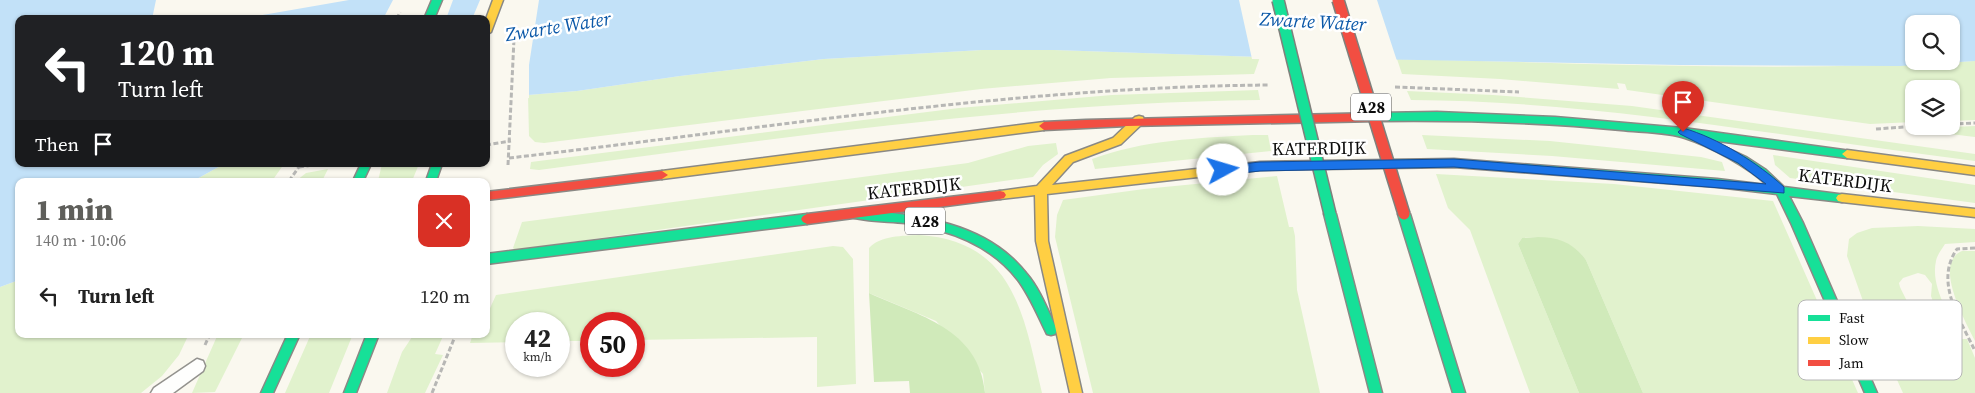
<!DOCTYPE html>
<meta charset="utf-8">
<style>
body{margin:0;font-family:"Source Serif 4",serif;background:#f6f6f6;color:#222;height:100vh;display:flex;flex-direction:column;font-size:19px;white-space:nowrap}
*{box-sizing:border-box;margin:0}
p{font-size:16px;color:#767676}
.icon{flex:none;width:28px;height:28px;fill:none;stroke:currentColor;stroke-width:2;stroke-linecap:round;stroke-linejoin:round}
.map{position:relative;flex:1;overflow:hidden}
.panel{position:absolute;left:15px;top:178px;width:475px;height:160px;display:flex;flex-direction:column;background:#fff;border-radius:10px;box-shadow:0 1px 4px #0004}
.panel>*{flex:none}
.banner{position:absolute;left:15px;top:15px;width:475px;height:152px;border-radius:10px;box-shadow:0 1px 4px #0004;background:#202124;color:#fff;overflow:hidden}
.controls{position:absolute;left:1905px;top:15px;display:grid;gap:10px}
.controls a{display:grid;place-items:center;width:55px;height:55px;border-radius:10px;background:#fff;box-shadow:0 1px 4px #0004;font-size:25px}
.speed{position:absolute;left:505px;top:312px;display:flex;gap:10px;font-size:25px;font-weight:700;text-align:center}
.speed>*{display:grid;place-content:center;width:65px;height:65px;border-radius:50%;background:#fff;box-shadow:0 1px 4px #0004;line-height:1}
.speed small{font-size:12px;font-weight:400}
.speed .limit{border:8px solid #d22;background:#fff;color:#111}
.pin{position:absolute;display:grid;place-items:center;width:42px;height:42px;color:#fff;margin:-51px -21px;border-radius:50% 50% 50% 0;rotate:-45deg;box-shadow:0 0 5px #0007}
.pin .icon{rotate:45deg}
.me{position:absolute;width:55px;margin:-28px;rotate:84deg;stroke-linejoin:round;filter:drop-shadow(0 0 4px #0008)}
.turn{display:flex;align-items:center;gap:18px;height:105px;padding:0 20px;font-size:22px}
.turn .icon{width:65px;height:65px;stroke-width:2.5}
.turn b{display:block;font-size:35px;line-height:42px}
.then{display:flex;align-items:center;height:48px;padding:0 20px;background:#0003;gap:10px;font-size:19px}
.round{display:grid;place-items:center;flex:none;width:52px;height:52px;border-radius:10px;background:#f6f6f6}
.summary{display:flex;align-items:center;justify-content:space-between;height:85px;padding:0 20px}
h1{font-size:30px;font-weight:800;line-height:38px;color:#5f5f5b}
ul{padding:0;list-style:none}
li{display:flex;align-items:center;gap:15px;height:65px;padding:0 20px}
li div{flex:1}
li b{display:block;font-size:19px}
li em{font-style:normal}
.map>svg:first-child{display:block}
.green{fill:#e1f2cd;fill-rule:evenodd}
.forest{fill:#d0eaba}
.water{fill:#c2e1f8;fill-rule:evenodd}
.pier{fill:#faf8ef}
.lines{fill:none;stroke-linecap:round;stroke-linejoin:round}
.lane-casing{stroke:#93928e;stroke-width:3}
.fast-casing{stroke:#8a8985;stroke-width:3}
.slow-casing{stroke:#8a8985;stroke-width:3}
.jam-casing{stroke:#8a8985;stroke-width:3}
.path{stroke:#b7b7b5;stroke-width:3;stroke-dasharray:5 2.5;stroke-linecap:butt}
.lane{fill:#fefefd;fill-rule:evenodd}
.fast{fill:#16e098;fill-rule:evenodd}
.slow{fill:#ffcf43;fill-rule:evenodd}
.jam{fill:#f24e42;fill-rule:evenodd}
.fast-bridge-casing{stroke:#80807c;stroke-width:14;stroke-linecap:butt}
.jam-bridge-casing{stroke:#80807c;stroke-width:14;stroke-linecap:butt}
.fast-bridge{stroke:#16e098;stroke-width:11}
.jam-bridge{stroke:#f24e42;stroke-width:11}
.route{fill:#1a73e8;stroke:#114b97}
.labels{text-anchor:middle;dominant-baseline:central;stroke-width:5;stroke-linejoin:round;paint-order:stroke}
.shield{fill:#fff;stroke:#555;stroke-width:1}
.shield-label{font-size:16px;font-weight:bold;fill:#0c0c0c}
.street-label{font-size:18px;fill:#0c0c0c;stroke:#fff}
.water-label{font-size:19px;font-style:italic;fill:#0b58a8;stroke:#fff}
.key{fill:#fff;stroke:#b6b6b6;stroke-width:1}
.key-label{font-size:14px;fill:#0c0c0c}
</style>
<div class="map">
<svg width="1975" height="393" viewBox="0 0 1975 393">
<rect width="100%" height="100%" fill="#faf8ef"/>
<path class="green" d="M982,50H1054L1260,57L1254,74L1111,78L981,89L544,143L535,142L529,136L528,95L577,91L680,76L824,59Z
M1397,59C1589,63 1783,73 1975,61V120L1951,121V89H1914V122L1870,124L1627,90L1625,84L1617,83L1619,89L1500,79L1402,74Z
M1258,90L1260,100C1016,103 780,138 539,170L530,169L531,162L959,108L1112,95Z
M1407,91L1493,95L1632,106L1975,154V161C1787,138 1601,101 1411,100Z
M1975,126V137L1908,129Z
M1253,135H1268L1271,151L1095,169L1092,159C1143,140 1199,138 1253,135Z
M1422,135L1550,141L1701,157L1722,162L1725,171L1552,156L1427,149Z
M1056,143L1058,154L1043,165L1033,177L515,250L513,248L522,222L968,163L1028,146Z
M1773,155L1975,185V203L1790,178L1775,165Z
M224,164H284L272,181H193Z
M382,164H419L412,181H378Z
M328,169L322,181H296L306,173Z
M1436,174L1614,184L1773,201L1858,393H1643L1586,260C1570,238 1548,236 1522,238L1518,244L1579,393H1530L1470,230L1448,208Z
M1277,176L1289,227H1293L1295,236L1297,290L1320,393H1093L1055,237L1057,215L1063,200L1144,189Z
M1918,226L1975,229V242L1945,244C1942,249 1937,255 1936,261C1930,287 1951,317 1961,339H1967L1975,358V393H1903L1869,318L1847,256L1849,239L1857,233L1872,228ZM1918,273L1925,275L1932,284L1931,296L1943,330C1922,332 1908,304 1900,287L1899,283L1903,278Z
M919,235C1015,241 1024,317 1042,393H985L983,374L936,321L869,293V248C881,235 903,236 919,235Z
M833,246L843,247L853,259L856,384L817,387V337L634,340V324H591V341H559V324H516V342L470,343L473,334H486V317L496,295Z
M1962,251H1975V341C1966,322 1932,263 1962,251Z
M19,280V334H189L179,355L162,376L141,393H0V287Z
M218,334H244L215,392L192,393Z
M311,334H353L329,393H285Z
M414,334H444L435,354L443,355L425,393H387L402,352Z"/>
<path class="forest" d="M1538,237C1558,237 1574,243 1586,260L1643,393H1579L1518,244L1522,238Z
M869,293C919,316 979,328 985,393H910L909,381L874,382Z"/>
<path class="water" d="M0,0H156L152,19H19V164H224L193,181H19V280L0,287Z
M349,0H1975V61L1900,66L1680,65L1260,57L1054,50H982L824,59L680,76L577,91L528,95L486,19H240ZM1914,24H1951V61H1914Z"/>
<path class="pier" d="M393,0H453L446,19H383Z
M480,0H539L529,65V98L486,106V19H472Z
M1239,0H1377L1397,61L1252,59Z"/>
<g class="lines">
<g class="lane-casing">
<path id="lane" d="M197,359L203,361L205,366L203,371L173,393H151L154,388Z"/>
</g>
<g class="fast-casing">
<path id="fast" d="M432,0H442L434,19H424Z
M1437,112L1555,117L1683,128L1851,151L1852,154L1851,157L1847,158L1710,140L1746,157L1766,170L1784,187L1846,195L1848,198L1846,201L1842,202L1789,196L1803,223L1877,393H1865L1791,223L1777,194L1717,187L1454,167L1320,169L1315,165L1320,161L1454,159L1717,179L1767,185C1748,167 1710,146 1685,138C1669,132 1639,132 1621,130C1540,122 1459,120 1378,121L1373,117L1378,113Z
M361,164H371L363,181H353Z
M432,164H442L436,181H426Z
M852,209C914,215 984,220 1026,273C1040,289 1048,311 1057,330L1055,334L1051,335L1047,334C1038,316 1030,296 1018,280C990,244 949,230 905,223C887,221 865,222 848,216L846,213L848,210Z
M1330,210L1334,211L1336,214L1382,393H1370L1324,214L1326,211Z
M1404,210L1408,211L1410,214L1465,393H1453L1398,214L1400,211Z
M807,214L811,216L813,219L811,222L807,224L486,264V254Z
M288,334H300L273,393H261Z
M367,334H379L356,393H344Z"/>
</g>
<g class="slow-casing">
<path id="slow" d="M493,0H503L491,32L486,35V19Z
M1139,116L1143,117L1144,120L1143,123L1121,144L1073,162L1052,185L1260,162L1320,161L1325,165L1320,169L1260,170L1047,194L1048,241L1082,393H1070L1036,241L1035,195L1000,199L996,198L994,195L996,192L1000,191L1037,186L1065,156L1113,138L1135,117Z
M1044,122L1049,126L1044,130L662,179L656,175L662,171Z
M1847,150L1975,167V175L1847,158L1842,154Z
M1842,194L1975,209V217L1842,202L1838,201L1836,198L1838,195Z"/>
</g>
<g class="jam-casing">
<path id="jam" d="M1378,113L1383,117L1378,121L1127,126L1044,130L1039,126L1044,122L1086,120Z
M662,171L668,175L662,179L486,200V192Z
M1000,191L1004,192L1006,195L1004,198L1000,199L807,224L803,222L801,219L803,216L807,214Z"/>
</g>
<path class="path" d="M397,19L400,12
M1395,87L1519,92
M1951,124L1975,123
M1876,129L1918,126
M486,145L511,141
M509,158C762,129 1014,87 1269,85
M508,165L514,39
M299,167L321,164
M289,181L301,164
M1975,248L1957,249C1934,282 1960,319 1975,351
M205,345L210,334
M432,393L456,334"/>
<use href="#lane" class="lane"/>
<use href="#fast" class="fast"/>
<use href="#slow" class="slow"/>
<use href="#jam" class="jam"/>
<g class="fast-bridge-casing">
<path id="fast-bridge" d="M1278,0L1330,214"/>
</g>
<g class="jam-bridge-casing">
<path id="jam-bridge" d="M1338,0L1404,214"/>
</g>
<use href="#fast-bridge" class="fast-bridge"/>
<use href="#jam-bridge" class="jam-bridge"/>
</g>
<path class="route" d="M1683,128C1718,138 1758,163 1784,187V193L1454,167L1260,171L1223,175L1217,170L1223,166L1260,162L1454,159L1766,184L1738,163L1680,134L1678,132Z"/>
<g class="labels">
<g class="shield">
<rect x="1351" y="93.5" width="40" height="27" rx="4"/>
<rect x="905" y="207.5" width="40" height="27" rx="4"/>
</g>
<g class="shield-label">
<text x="1371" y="107">A28</text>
<text x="925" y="221">A28</text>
</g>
<g class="street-label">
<text transform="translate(1319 148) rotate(-1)">KATERDIJK</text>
<text transform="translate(1845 180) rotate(7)">KATERDIJK</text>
<text transform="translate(914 188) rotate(-6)">KATERDIJK</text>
</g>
<g class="water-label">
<text transform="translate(1313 21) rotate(3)">Zwarte Water</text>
<text transform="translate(558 26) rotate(-9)">Zwarte Water</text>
</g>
</g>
<rect x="1798" y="300" width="164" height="80" rx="8" class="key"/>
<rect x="1808" y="315" width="22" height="6" fill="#16e098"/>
<rect x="1808" y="337" width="22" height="7" fill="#ffcf43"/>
<rect x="1808" y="360" width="22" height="6" fill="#f24e42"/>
<g class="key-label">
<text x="1839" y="323">Fast</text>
<text x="1839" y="345">Slow</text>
<text x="1839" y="368">Jam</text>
</g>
</svg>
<div class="controls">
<a><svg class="icon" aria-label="search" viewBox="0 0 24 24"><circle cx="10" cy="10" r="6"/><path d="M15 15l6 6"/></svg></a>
<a><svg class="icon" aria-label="layers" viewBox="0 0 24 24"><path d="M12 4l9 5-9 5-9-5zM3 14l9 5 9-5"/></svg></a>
</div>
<div class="speed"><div>42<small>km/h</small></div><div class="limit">50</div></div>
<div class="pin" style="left:1683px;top:132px;background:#d93025"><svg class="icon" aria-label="arrive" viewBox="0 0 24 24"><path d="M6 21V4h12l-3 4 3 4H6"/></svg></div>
<svg class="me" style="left:1223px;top:170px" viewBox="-20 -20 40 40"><circle r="19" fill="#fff"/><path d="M0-13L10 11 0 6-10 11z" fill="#1a73e8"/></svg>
<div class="banner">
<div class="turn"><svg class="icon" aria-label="left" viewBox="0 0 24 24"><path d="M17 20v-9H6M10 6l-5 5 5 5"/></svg><div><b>120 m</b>Turn left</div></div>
<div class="then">Then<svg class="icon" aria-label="arrive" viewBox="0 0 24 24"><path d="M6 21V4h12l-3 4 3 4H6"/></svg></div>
</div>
<section class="panel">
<div class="summary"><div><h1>1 min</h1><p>140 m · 10:06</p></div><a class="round" style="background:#d93025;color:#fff"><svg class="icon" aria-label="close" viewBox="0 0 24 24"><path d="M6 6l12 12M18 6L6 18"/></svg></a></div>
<ul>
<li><svg class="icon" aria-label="left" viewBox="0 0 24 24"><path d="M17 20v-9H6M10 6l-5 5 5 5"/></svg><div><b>Turn left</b></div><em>120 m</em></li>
</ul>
</section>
</div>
